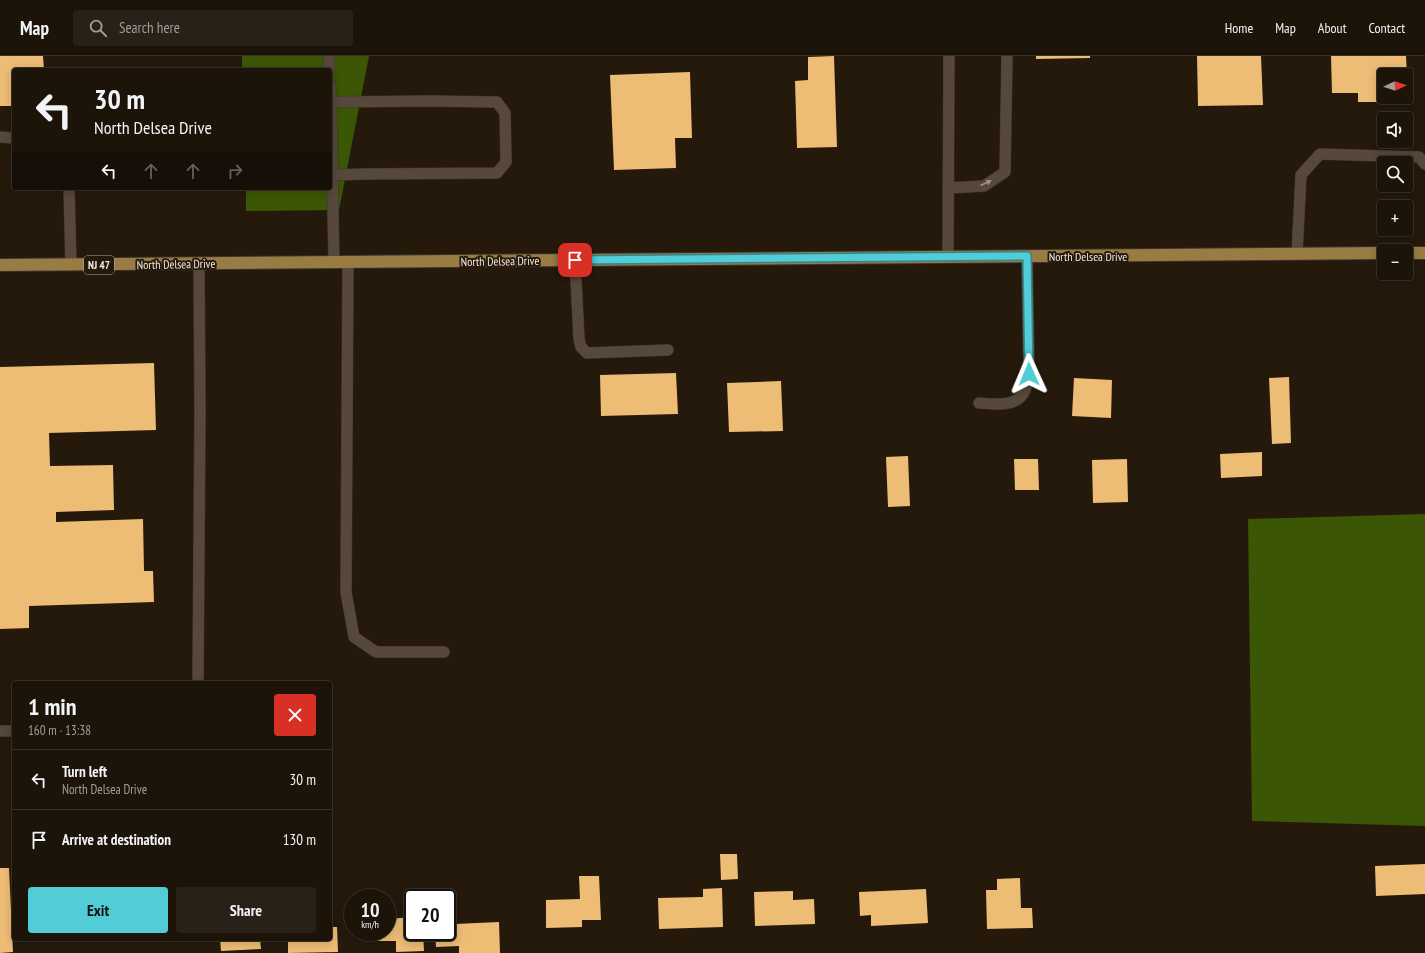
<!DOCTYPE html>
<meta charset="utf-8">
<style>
body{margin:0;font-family:"PT Sans Narrow",sans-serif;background:#292017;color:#f1f3f6;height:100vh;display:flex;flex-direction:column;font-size:15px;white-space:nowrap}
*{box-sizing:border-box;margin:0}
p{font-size:13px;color:#a09e9c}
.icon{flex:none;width:22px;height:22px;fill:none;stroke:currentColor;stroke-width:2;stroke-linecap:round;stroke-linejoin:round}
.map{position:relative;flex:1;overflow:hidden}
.side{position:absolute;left:12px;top:625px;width:320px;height:260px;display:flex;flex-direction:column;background:#1c1309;border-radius:4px;box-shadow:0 2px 10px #0003,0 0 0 1px #3a322a}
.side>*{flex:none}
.hud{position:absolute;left:12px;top:12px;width:320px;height:122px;border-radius:4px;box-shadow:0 2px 10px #0003,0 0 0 1px #3a322a;background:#1c1309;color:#f1f3f6;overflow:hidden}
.needle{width:26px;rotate:86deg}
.tools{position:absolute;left:1377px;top:12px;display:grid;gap:8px}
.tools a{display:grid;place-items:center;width:36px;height:36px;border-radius:4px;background:#1c1309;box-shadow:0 2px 10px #0003,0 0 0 1px #3a322a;font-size:20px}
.speed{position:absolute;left:344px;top:833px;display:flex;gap:8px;font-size:20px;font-weight:700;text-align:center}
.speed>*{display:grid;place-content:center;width:52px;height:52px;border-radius:50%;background:#1c1309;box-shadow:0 2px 10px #0003,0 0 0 1px #3a322a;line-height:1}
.speed small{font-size:10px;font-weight:400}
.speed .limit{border:2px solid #111;border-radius:6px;background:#fff;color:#111}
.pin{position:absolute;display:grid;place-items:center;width:34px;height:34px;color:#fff;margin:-17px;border-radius:8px;box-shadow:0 2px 6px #0006}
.me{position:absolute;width:44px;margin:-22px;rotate:359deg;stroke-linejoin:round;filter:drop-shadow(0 0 3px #0008)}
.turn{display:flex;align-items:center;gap:14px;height:84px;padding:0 16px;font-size:18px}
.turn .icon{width:52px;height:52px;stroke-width:2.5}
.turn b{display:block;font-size:28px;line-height:34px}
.lanes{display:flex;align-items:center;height:38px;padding:0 16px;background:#0003;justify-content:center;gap:20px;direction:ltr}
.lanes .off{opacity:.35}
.round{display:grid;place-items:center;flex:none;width:42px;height:42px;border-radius:4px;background:#292017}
.head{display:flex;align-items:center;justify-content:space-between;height:68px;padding:0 16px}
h1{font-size:24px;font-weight:700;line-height:30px}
.button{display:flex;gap:8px;margin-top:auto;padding:8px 16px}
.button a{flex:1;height:46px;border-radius:4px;background:#52ccd6;color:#111;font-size:16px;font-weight:700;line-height:46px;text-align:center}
.button a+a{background:#292017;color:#f1f3f6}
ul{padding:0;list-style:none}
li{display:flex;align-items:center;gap:12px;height:60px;padding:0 16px;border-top:1px solid #3a322a}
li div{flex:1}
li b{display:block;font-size:15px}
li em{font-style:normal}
header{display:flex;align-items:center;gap:24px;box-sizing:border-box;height:56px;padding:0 20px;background:#1c1309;border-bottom:1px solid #3a322a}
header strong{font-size:19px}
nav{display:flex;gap:22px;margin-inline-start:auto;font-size:14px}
.search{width:280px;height:36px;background:#292017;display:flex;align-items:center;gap:10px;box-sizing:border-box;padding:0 14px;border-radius:4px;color:#a09e9c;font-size:15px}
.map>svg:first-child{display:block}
.forest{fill:#3b5605}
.building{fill:#edbc75}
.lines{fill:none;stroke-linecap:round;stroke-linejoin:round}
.lane-casing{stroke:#3c332d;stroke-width:12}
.primary-casing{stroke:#3c332d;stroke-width:14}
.lane{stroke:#56483a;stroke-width:11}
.primary{stroke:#997c44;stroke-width:12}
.oneway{fill:#9c9085}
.route-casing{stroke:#35858b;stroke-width:10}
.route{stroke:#52ccd6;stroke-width:7}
.labels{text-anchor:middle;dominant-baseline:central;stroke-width:4;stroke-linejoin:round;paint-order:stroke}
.shield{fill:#25190c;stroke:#b4aba0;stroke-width:1}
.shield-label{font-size:11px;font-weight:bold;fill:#f2e9e0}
.street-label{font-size:12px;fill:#f2e9e0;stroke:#25190c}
</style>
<header>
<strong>Map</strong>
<div class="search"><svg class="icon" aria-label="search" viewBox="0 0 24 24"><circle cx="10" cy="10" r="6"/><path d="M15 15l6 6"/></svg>Search here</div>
<nav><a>Home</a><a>Map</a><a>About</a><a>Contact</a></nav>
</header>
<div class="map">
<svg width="1425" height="897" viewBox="0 0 1425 897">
<rect width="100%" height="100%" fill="#25190c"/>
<path class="forest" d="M242,0H369L339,154L246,155V132H330V14H242Z
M1425,458V770L1252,765L1248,463Z"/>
<path class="building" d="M0,0H43L44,14H14V50H0Z
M834,0L837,91L797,92L795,25L808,24V1Z
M1036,0H1090V2L1036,3Z
M1197,0H1261L1263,49L1198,50Z
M1331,0H1406L1407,19H1384V37L1377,38V46H1358V37H1332Z
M690,16L692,82H675L676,112L614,114L610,19Z
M154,307L156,374L49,377L50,410L113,409L114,454L56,456V466L143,463L144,515H153L154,546L29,550V572L0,573V311Z
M676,317L678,358L601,360L600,319Z
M1289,321L1291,387L1272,388L1269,322Z
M1074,322L1112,324L1111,362L1072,360Z
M781,325L783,375L729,376L727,327Z
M1262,396V420L1221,422L1220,398Z
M908,400L910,450L888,451L886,401Z
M1014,403H1038L1039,434H1015Z
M1127,403L1128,446L1093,447L1092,404Z
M720,798H737L738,823L721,824Z
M1425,808V838L1376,840L1375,810Z
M0,812H9L13,896L0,897Z
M579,820H599L601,864H582V871L546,872V844L580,843Z
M1020,822L1021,852H1032L1033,872L987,873L986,834H997V823Z
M722,832L723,871L659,873L658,842L703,841V833Z
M926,833L928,867L871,870V859L860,860L859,836Z
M793,835V844L814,843L815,868L755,870L754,836Z
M413,861V876H423L424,895L396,896V885H378V876H387V863Z
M455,862V868L499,866L500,897H459V890L436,891L435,876H447V863Z
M330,871H337L338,896L288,897V883H330Z
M220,883H260L261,893L221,895Z"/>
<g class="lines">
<g class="lane-casing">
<path id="lane" d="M329,0V14
M330,29L331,47
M0,81L14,82
M333,119L367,118L497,117L506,106L505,57L497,46L430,45L331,46L334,207
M69,132L71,209
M948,132L984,130L1005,116L1007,0
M1297,198L1301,119L1320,98L1419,101L1425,108
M948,201L949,0
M575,204L579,283L581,291L587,297L668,294
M348,206L346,536L354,581L376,596H444
M979,347C995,348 1018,352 1025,334C1027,329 1028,323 1029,318L1027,200
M198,627L200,355L199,208
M0,675H14"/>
</g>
<g class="primary-casing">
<path id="primary" d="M1406,197H1425
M0,209L1384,197"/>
</g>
<use href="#lane" class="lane"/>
<use href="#primary" class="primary"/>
</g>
<defs><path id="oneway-solid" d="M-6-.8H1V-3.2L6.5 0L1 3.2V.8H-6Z"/></defs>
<use class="oneway" href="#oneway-solid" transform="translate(986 127) rotate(-25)"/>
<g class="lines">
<g class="route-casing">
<path id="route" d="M575,204L1027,200L1029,318"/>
</g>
<use href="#route" class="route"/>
</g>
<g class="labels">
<rect class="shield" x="84" y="200" width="30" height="18" rx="3"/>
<g class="shield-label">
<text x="99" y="209">NJ 47</text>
</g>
<g class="street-label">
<text x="1088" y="200">North Delsea Drive</text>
<text transform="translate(500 205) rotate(-1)">North Delsea Drive</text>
<text transform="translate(176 208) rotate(-1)">North Delsea Drive</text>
</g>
</g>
</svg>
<div class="tools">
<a><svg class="needle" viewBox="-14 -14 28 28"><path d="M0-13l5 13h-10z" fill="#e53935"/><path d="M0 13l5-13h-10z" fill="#a09e9c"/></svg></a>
<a><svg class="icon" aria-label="sound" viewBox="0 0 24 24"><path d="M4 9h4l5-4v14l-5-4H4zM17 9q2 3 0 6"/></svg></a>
<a><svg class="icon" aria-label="search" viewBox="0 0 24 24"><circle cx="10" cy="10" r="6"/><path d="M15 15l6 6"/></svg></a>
<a>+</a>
<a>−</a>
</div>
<div class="speed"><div>10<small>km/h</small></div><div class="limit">20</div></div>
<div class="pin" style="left:575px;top:204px;background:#d93025"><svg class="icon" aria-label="arrive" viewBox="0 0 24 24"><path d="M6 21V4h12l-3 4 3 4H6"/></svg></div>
<svg class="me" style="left:1029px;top:318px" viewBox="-20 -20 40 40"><path d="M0-17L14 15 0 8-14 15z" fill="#52ccd6" stroke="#fff" stroke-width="4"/></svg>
<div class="hud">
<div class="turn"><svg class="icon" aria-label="left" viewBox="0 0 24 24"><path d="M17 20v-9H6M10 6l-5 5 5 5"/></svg><div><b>30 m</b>North Delsea Drive</div></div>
<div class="lanes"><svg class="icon" aria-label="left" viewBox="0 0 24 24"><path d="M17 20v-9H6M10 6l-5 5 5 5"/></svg><svg class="icon off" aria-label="ahead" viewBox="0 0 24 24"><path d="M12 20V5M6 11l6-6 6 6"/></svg><svg class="icon off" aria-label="ahead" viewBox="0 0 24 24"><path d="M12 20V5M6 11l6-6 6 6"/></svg><svg class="icon off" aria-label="right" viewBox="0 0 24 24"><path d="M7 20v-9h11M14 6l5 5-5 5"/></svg></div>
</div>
<section class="side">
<div class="head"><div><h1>1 min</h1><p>160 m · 13:38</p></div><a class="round" style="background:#d93025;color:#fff"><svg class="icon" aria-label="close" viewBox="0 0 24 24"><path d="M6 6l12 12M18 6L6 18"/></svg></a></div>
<ul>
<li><svg class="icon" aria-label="left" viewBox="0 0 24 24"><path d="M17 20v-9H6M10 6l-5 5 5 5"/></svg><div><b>Turn left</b><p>North Delsea Drive</p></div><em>30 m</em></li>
<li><svg class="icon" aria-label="arrive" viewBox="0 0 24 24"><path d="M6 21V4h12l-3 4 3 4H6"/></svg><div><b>Arrive at destination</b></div><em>130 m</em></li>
</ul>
<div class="button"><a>Exit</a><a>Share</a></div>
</section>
</div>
